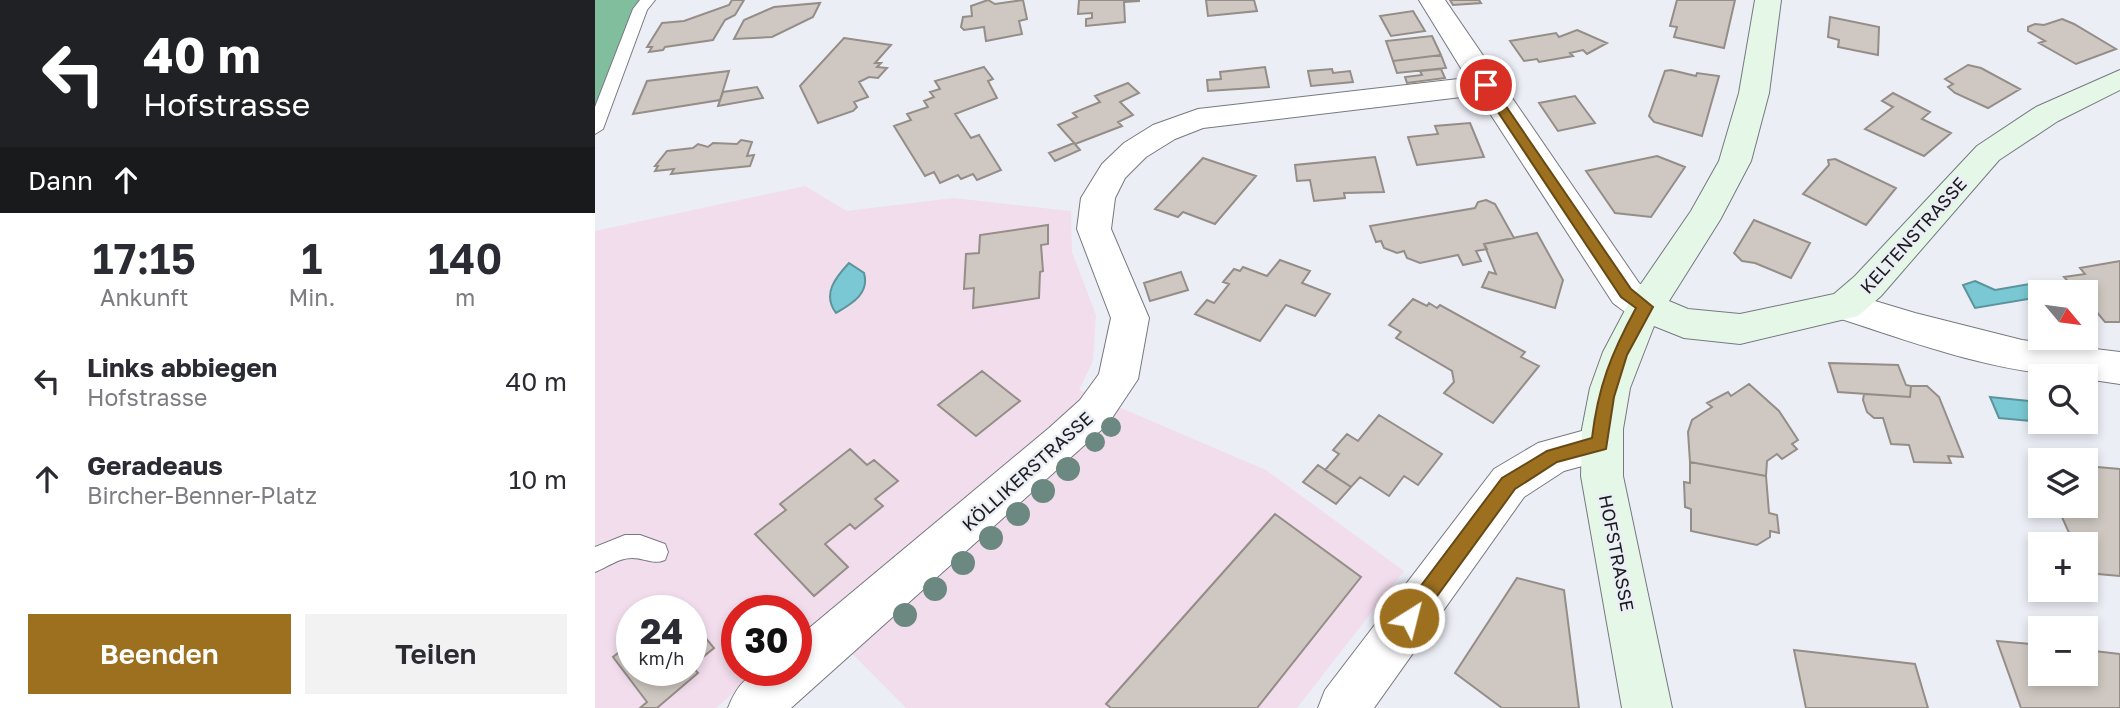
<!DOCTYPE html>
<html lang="de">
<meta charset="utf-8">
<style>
body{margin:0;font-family:"Golos Text",sans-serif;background:#f2f2f3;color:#2b2b33;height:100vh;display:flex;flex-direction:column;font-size:26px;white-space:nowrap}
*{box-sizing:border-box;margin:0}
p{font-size:23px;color:#7c7c81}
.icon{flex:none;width:38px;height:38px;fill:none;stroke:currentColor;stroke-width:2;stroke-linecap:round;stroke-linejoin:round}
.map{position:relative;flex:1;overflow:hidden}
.side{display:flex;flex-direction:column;background:#fff;width:595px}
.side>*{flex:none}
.hud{background:#202124;color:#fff;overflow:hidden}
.needle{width:46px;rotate:119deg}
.fabs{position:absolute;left:1433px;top:280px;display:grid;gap:14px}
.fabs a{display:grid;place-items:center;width:70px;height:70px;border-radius:0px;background:#fff;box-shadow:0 4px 10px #0003;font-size:35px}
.speed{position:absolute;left:21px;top:595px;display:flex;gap:14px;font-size:35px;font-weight:700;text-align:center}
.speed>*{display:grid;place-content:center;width:91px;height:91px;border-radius:50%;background:#fff;box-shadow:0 4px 10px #0003;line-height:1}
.speed small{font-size:18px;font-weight:400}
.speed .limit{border:10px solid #d22;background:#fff;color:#111}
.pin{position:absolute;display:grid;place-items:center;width:60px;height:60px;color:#fff;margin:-30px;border:4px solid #fff;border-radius:50%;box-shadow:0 2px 7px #0007}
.me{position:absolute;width:77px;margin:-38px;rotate:36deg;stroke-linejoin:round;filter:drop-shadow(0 0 5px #0008)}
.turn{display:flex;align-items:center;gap:24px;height:147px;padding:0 28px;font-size:32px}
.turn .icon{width:91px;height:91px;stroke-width:2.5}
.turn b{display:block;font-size:49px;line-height:60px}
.then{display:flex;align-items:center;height:66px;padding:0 28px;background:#0003;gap:14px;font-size:26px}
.eta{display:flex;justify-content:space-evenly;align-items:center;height:119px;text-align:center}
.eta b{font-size:42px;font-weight:600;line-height:49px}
.cta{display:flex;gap:14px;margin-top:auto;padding:14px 28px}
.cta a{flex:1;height:80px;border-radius:0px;background:#9d7020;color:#fff;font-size:28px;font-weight:600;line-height:80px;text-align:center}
.cta a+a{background:#f2f2f3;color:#2b2b33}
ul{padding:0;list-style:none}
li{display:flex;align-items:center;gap:21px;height:98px;padding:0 28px}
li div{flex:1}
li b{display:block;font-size:26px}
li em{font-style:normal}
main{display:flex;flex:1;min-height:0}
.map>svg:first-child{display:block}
.commercial{fill:#f2ddec;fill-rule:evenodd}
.forest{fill:#80be9d}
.water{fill:#79c8d3;stroke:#5c949c;stroke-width:2}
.building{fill:#cfc8c2;stroke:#948d88;stroke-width:2}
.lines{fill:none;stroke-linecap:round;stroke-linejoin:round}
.lane-casing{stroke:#777880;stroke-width:2}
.street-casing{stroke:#777880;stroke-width:2}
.secondary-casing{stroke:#777880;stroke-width:2}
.lane{fill:#fff;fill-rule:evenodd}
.street{fill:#fff;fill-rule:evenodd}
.secondary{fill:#e5f7e6;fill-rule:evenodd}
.tree{fill:#6b8981}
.route{fill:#9d7020;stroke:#664915;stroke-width:2}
.labels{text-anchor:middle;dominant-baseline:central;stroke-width:5;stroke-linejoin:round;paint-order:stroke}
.street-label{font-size:18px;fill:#1a1b1d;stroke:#eceef6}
</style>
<main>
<section class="side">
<div class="hud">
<div class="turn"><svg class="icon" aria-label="left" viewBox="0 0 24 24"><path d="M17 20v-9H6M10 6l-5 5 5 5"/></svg><div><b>40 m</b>Hofstrasse</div></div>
<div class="then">Dann<svg class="icon" aria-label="ahead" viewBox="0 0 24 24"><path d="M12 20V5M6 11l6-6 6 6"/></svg></div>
</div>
<div class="eta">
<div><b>17:15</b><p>Ankunft</p></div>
<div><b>1</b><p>Min.</p></div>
<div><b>140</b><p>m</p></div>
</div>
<ul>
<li><svg class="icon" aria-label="left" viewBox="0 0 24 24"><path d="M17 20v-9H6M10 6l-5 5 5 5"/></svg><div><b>Links abbiegen</b><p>Hofstrasse</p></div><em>40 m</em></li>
<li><svg class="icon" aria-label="ahead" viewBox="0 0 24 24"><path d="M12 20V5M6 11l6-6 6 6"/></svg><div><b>Geradeaus</b><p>Bircher-Benner-Platz</p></div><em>10 m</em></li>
</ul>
<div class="cta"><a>Beenden</a><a>Teilen</a></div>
</section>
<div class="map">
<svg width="1525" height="708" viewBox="0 0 1525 708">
<rect width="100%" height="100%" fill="#eceef6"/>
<path class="commercial" d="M210,186L252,211L358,198L476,211L477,252L501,315L498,361L484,390L671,470L809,571L702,708H311L224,620L201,639V611H142V670H165L121,708H0V231ZM37,611H96V670H37Z"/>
<path class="forest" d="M0,0H52L0,118Z"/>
<path class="water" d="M254,263L269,273C275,294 256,304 241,313C227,294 240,278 254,263Z
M1380,281L1400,290L1440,283L1449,292H1446L1445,297L1380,308L1368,285Z
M1395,397L1445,402L1446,422L1457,423L1404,418Z"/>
<path class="building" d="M137,0H149L140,15L130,20L118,40L70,47L68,50L54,52L57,47H52L67,23L89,21L134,5Z
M393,0L400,4L428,0L432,19L424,21L427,34L391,41L389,27L369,30L366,27L368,17L377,16L376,6Z
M484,0H544V1L529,2L530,22L491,26V19L497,18V13L483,14Z
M611,0H659L662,11L613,16Z
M855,0H884L886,3L858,5Z
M1082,0H1140L1129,48L1079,37L1082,27L1075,26Z
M225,3L218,17L177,37L139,39L149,20L179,7Z
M818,11L830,31L796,36L785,16Z
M1235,17L1284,27L1283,55L1243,47L1244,40L1233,37Z
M1467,19L1479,24L1521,49L1481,64L1444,43L1450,41L1433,31V27L1440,24L1449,25Z
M982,30L1012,43L992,54L988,50L975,53L978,56L944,62L942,59L929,61L915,41L961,33L964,37Z
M837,36L846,55L798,61L791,41Z
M249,38L296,45L280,63H286L282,67L292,68L283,78L274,77L264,82L273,97L259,102L262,107L258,111L223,123L205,86Z
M846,55L851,68L802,73L798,61Z
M1373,65L1386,68L1425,89L1393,108L1360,93L1353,87L1358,84L1350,79Z
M389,67L398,79L393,81L402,98L360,114L376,138L384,135L406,170L382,180L378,174L366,179L363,175L345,183L339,172L330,176L299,126L316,120L312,114L333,107L329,101L339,97L335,92L345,89L340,81Z
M670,67L674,87L613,91L612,80L626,79L625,72Z
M737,69L738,73L755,71L758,82L716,86L713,71Z
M846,69L850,78L812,83L810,77L827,75L825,71Z
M1076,70L1101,76L1102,73L1124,76L1107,136L1059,122L1054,116L1070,71Z
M134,71L125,100L38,114L52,81Z
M533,83L544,93L525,102L538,115L523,122L527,126L480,144L463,125L482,117L478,113L505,102L500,96Z
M162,87L168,98L123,106L128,92Z
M1298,93L1335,112L1327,119L1356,133L1329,156L1270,129L1298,107L1287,101Z
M980,96L1000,123L963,131L944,103Z
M875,123L889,157L822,165L813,137L843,134L840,126Z
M146,140L157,142L152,156L159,155L155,166L76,174L79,169L60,171L63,166H60L72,151L98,148L103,144L113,147L118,143L142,144Z
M479,143L485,150L460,161L454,153Z
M1062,156L1090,167L1056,217L1020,213L991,171Z
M780,157L789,192L749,193L750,198L719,201L715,180L702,181L700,165Z
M608,158L661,176L620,224L588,212L583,217L560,209Z
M1240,159L1301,188L1271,225L1208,194L1234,165L1233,160Z
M891,200L900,204L919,238L889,244L892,249L881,251L886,261L868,265L863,255L825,263L812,258L809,251L802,253L789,248L786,241L781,242L775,226L880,208L883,202Z
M1159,220L1215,243L1196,278L1160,263L1147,261L1139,253Z
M453,225V244L446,245L448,271L445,272L444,298L378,308L379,288L369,289L371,254L384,253L385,235Z
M942,233L968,280L960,308L887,287L894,272L901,274L889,244Z
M685,260L715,271L707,283L735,294L720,316L691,305L665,341L600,314L612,300L619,303L634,284L628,282L639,269L645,271L648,267L672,276Z
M1525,261V322H1510L1500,310L1491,309V292H1474L1479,288L1469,277L1490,274L1485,268Z
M586,272L593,290L555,301L549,283Z
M818,299L832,306L834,303L842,308L845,305L930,352L926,357L944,366L898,423L849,393L859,382L857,371L801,338L806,332L794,325Z
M1234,363L1303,365L1311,385L1316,386L1315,397L1243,392Z
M387,371L425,401L381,436L343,405Z
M1154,384L1184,411L1203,440L1197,444L1202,449L1187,459L1182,454L1172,461L1171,476L1095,462L1093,432L1097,420L1117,407L1112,403L1133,392L1136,396Z
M1316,386H1332L1344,397L1368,457L1353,456L1356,463L1319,462L1314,445L1296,444L1288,418H1279L1272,412L1268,400L1269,394L1315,397Z
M784,415L847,454L823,485L809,476L794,496L765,477L756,487L730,470L744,454L738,450L752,434L763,441Z
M255,449L272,465L279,460L303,481L280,499L288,506L260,529L255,524L230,544L253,567L219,596L160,534L191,510L185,504Z
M1095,462L1171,476L1174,513L1182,515L1184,533L1175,531V537L1162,545L1096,531V509L1090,507L1089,482L1095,483Z
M723,465L756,487L741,504L708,482Z
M1491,466L1525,469V576L1492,573L1491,544H1479L1462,506H1491Z
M680,514L766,577L662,708H516L511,704Z
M922,578L969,590L984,708H907L860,673Z
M96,620L119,648L97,666L103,673L62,708H45L52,702L18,657L37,642V670H96Z
M1402,641L1446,645V674H1491V650L1525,654V708H1426Z
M1199,650L1320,664L1333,708H1211Z"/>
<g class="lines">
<g class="lane-casing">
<path id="lane" d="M45,0H60L52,10L8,129L0,134V107L38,9Z
M30,535H45L70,544L73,552L70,560C58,565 50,558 37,558C23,558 13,567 0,572V547Z"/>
</g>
<g class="street-casing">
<path id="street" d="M824,0H850L1044,283L1063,297L1068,307L1063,317C1043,323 1034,315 1018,303L883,95L608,128L580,139L551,157L530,178L520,198L516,229L554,318L543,379L513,424L196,708H133C148,670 164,670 201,670V639L454,428L485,400L504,374L516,318L482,229L486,198L507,164L529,143L558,125L603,109L872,78Z
M1250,292L1320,313L1427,340L1525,352V384L1491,379V376C1405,376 1318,342 1237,316L1232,306L1237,296Z
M1005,426L1020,431L1026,444L1020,457L969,471L929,497L779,708H723L730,690L899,469L943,443Z"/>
</g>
<g class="secondary-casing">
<path id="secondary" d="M1160,0H1186L1174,93L1156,161L1125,220L1074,301L1093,309L1145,314L1239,294L1260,276L1382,146L1441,107L1525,70V90L1463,121L1404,160L1286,296L1263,316L1145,344L1089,338L1059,326L1035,388L1028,429V476L1077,708H1027L986,476L987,429L995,388L1008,352L1037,297L1096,211L1124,161L1144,93Z"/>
</g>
<use href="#lane" class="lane"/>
<use href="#street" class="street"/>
<use href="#secondary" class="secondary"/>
</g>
<g class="tree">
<circle cx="516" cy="427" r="10"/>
<circle cx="500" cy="442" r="10"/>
<circle cx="473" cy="469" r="12"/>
<circle cx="448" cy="491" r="12"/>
<circle cx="423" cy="514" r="12"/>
<circle cx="396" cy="538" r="12"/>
<circle cx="368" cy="563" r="12"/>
<circle cx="340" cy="589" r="12"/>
<circle cx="310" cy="615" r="12"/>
</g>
<path class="route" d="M886,83H895L1036,289L1058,307L1032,355L1019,397L1011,449L962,462L920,489L821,625L814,628L807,625L804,618L807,611L907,478L952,451L997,438C1003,387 1016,354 1041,308L1026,297L885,85Z"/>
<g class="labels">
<g class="street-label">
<text transform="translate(1318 235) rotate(-48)">KELTENSTRASSE</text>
<text transform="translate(432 471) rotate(-42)">KÖLLIKERSTRASSE</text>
<text transform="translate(1022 553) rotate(79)">HOFSTRASSE</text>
</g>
</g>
</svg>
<div class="fabs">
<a><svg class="needle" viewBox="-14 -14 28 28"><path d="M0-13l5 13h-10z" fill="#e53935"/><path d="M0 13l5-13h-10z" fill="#7c7c81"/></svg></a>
<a><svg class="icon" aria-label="search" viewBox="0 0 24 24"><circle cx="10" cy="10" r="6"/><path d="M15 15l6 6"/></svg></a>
<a><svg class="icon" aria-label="layers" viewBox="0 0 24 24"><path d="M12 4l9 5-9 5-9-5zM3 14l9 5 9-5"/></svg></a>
<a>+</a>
<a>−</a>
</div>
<div class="speed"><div>24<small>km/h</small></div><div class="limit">30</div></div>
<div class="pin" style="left:891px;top:85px;background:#d93025"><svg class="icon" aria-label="arrive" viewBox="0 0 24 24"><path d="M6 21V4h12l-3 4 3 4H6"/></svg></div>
<svg class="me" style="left:814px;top:618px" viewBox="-20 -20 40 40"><circle r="17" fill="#9d7020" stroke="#fff" stroke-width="3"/><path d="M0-11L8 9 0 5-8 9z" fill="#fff"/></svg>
</div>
</main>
